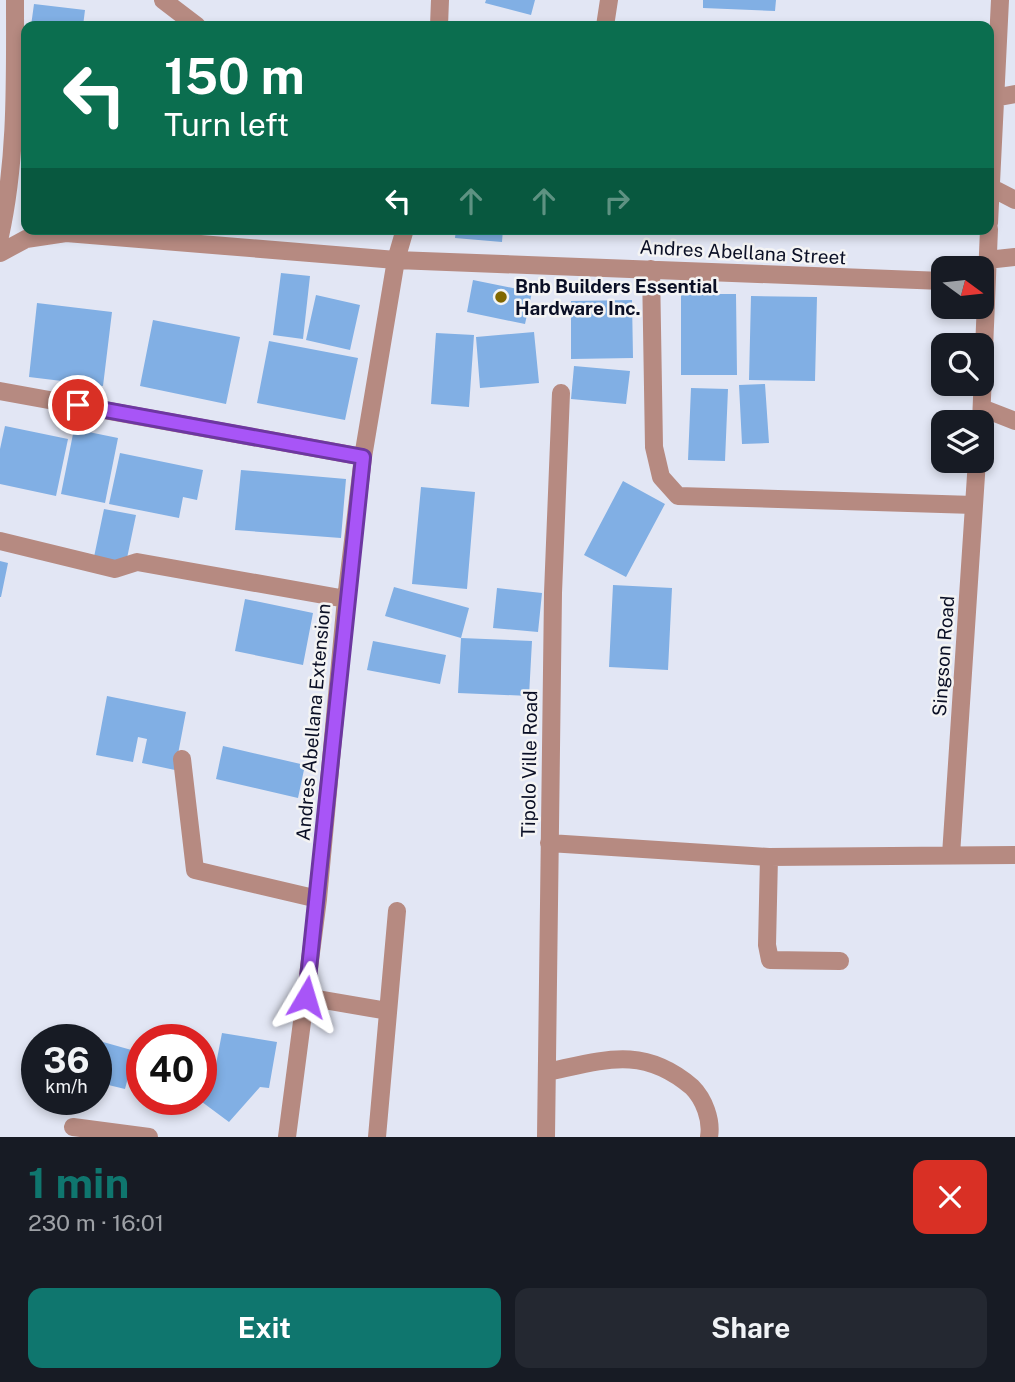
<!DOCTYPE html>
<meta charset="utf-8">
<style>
body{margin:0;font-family:"Public Sans",sans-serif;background:#242831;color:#f1f3f6;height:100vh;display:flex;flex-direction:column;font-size:26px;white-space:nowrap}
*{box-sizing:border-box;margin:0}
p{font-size:23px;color:#9ea1a6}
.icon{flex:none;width:38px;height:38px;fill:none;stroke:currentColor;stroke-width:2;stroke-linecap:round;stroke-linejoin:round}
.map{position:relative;height:1137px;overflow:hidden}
.side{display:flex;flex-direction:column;background:#171b24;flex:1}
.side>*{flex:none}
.banner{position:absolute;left:21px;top:21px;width:973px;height:214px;border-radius:14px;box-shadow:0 4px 10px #0003;background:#0b6e4f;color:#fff;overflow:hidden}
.needle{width:46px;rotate:105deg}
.buttons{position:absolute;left:931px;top:256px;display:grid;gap:14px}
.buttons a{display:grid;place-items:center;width:63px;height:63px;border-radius:14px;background:#171b24;box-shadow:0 4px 10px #0003;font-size:35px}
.speed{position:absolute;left:21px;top:1024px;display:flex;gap:14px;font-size:35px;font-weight:700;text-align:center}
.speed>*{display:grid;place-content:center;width:91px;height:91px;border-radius:50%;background:#171b24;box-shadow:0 4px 10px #0003;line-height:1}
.speed small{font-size:18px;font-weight:400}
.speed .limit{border:10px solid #d22;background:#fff;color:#111}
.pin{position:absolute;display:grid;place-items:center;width:60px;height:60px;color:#fff;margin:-30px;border:4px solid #fff;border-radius:50%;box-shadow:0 2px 7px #0007}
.me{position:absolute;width:77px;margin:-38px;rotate:7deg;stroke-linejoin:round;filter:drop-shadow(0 0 5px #0008)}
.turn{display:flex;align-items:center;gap:24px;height:147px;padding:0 28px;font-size:32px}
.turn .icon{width:91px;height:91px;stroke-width:2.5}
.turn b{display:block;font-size:49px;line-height:60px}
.lanes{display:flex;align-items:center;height:66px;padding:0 28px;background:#0003;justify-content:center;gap:35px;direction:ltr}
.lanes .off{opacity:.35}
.round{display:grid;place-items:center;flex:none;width:74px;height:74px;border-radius:14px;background:#242831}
.head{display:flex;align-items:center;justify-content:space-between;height:119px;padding:0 28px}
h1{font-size:42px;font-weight:700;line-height:52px;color:#0f766e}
.button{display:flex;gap:14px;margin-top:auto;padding:14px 28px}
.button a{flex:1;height:80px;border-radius:14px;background:#0f766e;color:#fff;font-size:28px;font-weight:700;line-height:80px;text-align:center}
.button a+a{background:#242831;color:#f1f3f6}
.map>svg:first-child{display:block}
.building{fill:#81afe4}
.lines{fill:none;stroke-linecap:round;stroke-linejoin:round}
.minor{stroke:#b68a81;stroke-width:18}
.route-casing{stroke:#6d37a1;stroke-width:18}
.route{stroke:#a855f7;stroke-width:12}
.poi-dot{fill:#806700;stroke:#f4f4f4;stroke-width:2.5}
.labels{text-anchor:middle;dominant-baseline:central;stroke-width:5;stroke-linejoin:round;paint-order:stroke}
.street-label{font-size:19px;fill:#0a0f25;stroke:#f4f4f4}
.poi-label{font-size:19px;font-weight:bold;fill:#0a0f25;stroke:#f4f4f4;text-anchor:start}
</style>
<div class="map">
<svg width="1015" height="1137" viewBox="0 0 1015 1137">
<rect width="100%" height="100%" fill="#e2e6f4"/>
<path class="building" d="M486,0H535L531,15L485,3Z
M703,0H776L775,11L703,8Z
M34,4L85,10L83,26H31Z
M456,229H503L502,242L455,238Z
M281,273L310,276L303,339L273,335Z
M473,280L532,292L525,324L467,312Z
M681,294H736L737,375H681Z
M316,295L360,305L350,350L306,340Z
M751,296L817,297L815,381L749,380Z
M632,300L633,358L571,359V301Z
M37,303L112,312L103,386L29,377Z
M153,320L240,337L226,404L140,386Z
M534,332L539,383L480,388L476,337Z
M436,333L474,335L469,407L431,404Z
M269,341L358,358L345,420L257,403Z
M574,366L630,371L626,404L571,399Z
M765,384L769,443L742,444L739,385Z
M691,388L728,389L725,461L688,460Z
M5,426L68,439L56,496L0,484V449Z
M74,429L118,438L105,503L61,494Z
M120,453L203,470L197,500L183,497L179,518L109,504Z
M241,470L346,479L341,538L235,530Z
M623,481L665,504L626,577L584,555Z
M421,487L475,492L467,589L412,584Z
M104,509L136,515L126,563L94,557Z
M0,561L8,563L1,597H0Z
M613,585L672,588L668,670L609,667Z
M394,587L469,608L461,638L385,616Z
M497,588L542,593L538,632L493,628Z
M245,599L313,613L303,665L235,651Z
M461,638L532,641L529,696L458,693Z
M373,641L446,655L440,684L367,670Z
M107,696L186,712L175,770L142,763L147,739L138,737L133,762L96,755Z
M223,746L305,765L298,798L216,779Z
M222,1033L277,1042L269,1088L260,1087L229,1122L198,1099H201V1080L216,1064Z
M96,1040L135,1051L125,1089L96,1082Z"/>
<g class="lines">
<path class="minor" d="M163,0L197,26
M439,26L440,0
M605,26L609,0
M994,98L1015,94
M990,187L1015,200
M989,223L1000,0
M0,236C17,159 15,79 15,0
M0,253L26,239L66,233L396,260L943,281
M987,260L1015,257
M651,269L654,447L661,477L678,496L974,505
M0,391L363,457
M982,408L1015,421
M981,422L989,229
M0,541L115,569L137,562L346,599
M182,759L195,870L318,899
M549,843L769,857L1015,855
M951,855L977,460
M769,857L767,945L770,960L840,961
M306,997L388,1011
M547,1072C604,1060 643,1045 692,1087C704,1099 712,1120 709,1137
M73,1127L149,1137
M287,1137L318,899L346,599L363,457L396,260L405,229
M377,1137L397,911
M546,1137L553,593L561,393"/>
</g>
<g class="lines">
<g class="route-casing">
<path id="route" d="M78,405L363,457L306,997"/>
</g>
<use href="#route" class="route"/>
</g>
<circle class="poi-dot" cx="501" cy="297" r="7"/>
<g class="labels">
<g class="street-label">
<text transform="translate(743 252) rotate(3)">Andres Abellana Street</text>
<text transform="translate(943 656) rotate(-86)">Singson Road</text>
<text transform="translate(313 722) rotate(-85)">Andres Abellana Extension</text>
<text transform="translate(529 764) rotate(-89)">Tipolo Ville Road</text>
</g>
<g class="poi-label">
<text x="515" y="286">Bnb Builders Essential<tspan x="515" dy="22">Hardware Inc.</tspan></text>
</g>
</g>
</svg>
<div class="buttons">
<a><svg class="needle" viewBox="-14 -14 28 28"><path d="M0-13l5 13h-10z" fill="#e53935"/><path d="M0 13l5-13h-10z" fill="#9ea1a6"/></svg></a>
<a><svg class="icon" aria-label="search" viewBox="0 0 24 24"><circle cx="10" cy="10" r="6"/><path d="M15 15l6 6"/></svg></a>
<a><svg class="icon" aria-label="layers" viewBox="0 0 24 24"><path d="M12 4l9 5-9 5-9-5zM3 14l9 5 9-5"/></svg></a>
</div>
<div class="speed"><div>36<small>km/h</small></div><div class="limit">40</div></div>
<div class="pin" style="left:78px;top:405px;background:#d93025"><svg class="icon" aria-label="arrive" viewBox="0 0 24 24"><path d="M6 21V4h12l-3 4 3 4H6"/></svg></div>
<svg class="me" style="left:306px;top:997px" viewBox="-20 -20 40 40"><path d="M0-17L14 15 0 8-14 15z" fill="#a855f7" stroke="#fff" stroke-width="4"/></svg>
<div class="banner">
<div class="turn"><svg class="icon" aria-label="left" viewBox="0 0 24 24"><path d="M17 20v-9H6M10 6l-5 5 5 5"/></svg><div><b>150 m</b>Turn left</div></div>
<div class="lanes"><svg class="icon" aria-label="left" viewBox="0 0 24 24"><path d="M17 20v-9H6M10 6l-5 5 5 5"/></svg><svg class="icon off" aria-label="ahead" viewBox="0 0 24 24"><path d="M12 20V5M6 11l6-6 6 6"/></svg><svg class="icon off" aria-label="ahead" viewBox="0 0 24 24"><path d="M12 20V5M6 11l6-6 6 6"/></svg><svg class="icon off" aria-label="right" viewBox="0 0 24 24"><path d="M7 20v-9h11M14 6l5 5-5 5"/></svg></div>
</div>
</div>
<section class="side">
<div class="head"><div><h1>1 min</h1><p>230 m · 16:01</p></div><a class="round" style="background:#d93025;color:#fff"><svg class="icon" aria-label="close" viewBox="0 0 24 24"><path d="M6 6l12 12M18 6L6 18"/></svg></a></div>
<div class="button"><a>Exit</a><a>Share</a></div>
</section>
